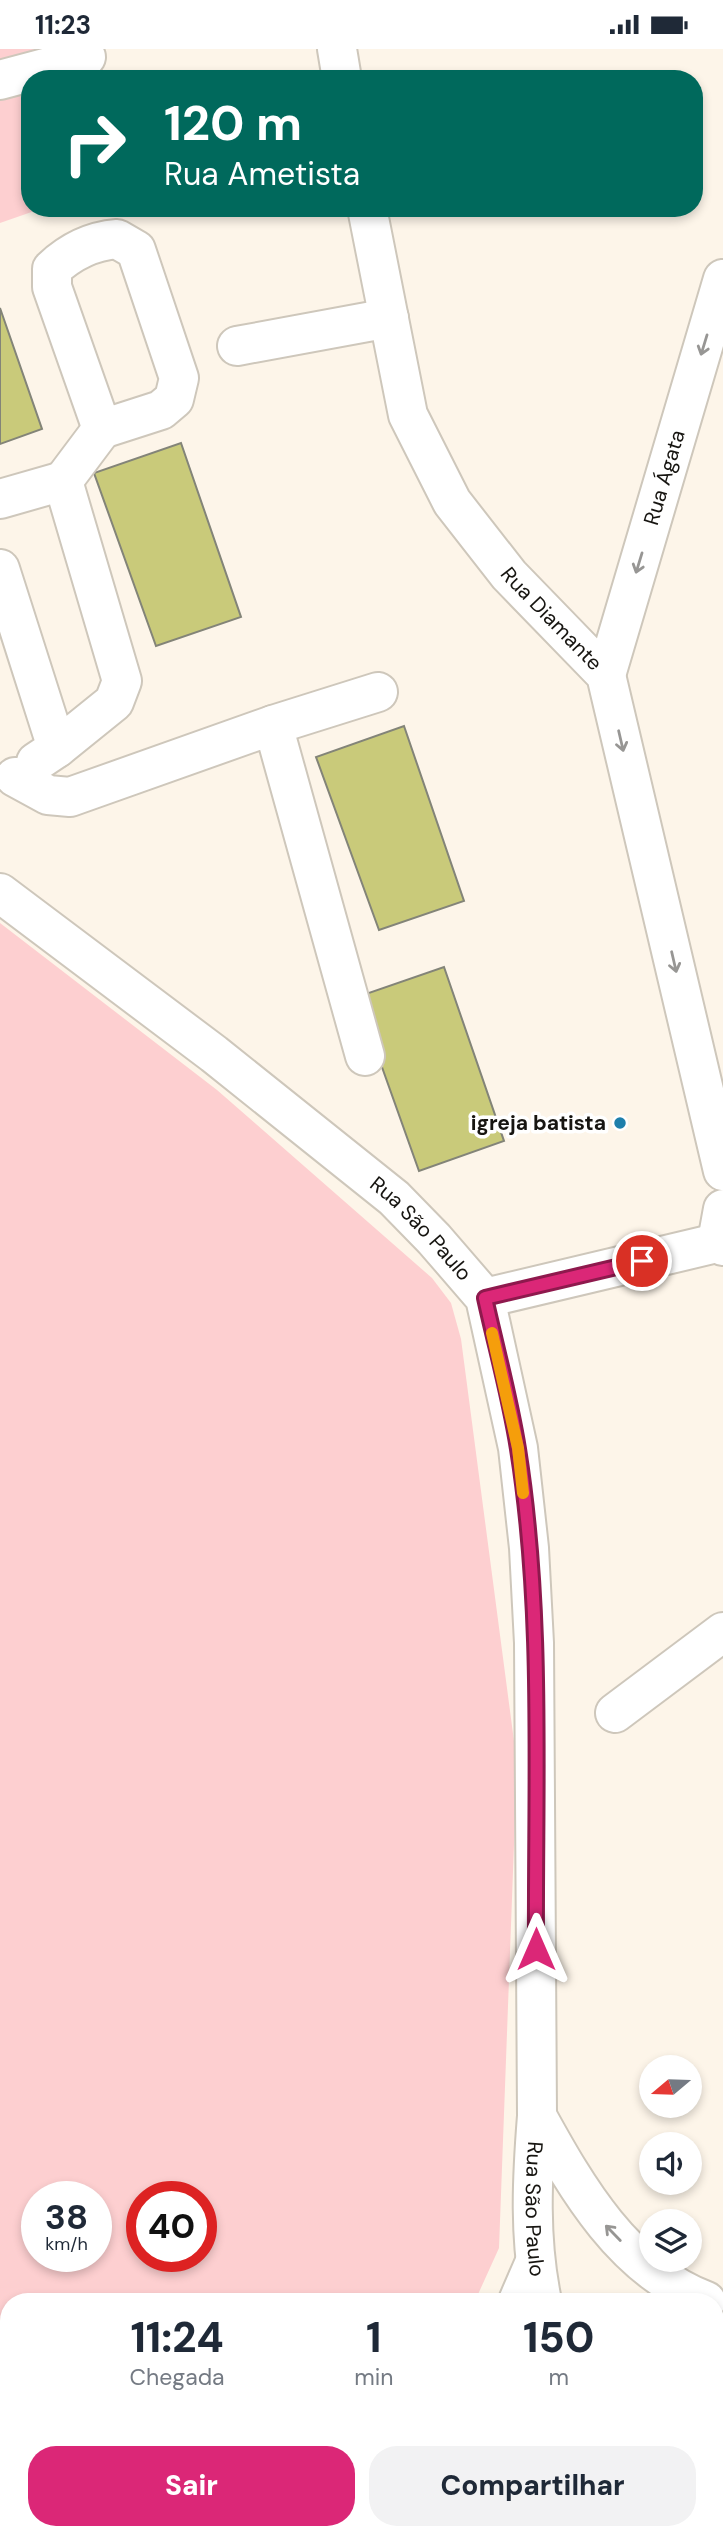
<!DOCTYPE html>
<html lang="pt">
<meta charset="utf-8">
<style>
body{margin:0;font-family:"DM Sans",sans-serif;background:#f2f2f3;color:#1f2937;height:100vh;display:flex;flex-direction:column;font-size:26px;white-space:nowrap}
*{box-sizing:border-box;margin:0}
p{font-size:23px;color:#747a83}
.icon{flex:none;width:38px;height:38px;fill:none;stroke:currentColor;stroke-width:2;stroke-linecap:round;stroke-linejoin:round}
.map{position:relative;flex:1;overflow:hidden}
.sheet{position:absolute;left:0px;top:2244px;width:724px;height:247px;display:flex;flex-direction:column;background:#fff;border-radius:28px 28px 0 0;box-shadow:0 4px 10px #0003}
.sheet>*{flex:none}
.banner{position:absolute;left:21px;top:21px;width:682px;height:147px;border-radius:28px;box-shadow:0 4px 10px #0003;background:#00695c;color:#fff;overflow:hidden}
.needle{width:46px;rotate:251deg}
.controls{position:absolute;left:639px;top:2006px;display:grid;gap:14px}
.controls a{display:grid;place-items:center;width:63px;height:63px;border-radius:50%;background:#fff;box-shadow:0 4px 10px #0003;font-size:35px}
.speed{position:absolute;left:21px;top:2132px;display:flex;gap:14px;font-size:35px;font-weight:700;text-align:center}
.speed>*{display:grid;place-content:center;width:91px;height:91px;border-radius:50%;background:#fff;box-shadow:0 4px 10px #0003;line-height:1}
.speed small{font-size:18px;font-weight:400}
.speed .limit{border:10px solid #d22;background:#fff;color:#111}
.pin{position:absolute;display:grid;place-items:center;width:60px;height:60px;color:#fff;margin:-30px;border:4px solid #fff;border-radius:50%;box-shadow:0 2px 7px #0007}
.me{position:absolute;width:77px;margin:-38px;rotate:0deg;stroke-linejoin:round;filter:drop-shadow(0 0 5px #0008)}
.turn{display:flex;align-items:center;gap:24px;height:147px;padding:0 28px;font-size:32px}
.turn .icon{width:91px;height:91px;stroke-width:2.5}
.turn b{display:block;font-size:49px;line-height:60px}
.eta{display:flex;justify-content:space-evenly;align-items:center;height:119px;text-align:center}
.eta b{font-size:42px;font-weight:800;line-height:49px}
.cta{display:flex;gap:14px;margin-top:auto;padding:14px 28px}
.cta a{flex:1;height:80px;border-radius:28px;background:#db2777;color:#fff;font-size:28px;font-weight:800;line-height:80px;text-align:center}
.cta a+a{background:#f2f2f3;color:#1f2937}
.status{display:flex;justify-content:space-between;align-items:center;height:49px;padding:0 35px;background:#fff;direction:ltr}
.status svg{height:19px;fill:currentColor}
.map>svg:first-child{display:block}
.green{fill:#fdcfd0;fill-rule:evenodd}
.building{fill:#c9ca7a;stroke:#838478;stroke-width:2}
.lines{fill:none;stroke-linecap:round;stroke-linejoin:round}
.minor-casing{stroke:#cec7bb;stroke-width:42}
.major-casing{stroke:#cec7bb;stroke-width:42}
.minor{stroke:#fff;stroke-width:38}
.major{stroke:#fff;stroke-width:38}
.oneway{stroke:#979694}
.route-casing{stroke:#8e194d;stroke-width:18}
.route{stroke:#db2777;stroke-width:12}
.slow{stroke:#f59e0b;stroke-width:12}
.poi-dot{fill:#1e7fab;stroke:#fff;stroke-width:2.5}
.labels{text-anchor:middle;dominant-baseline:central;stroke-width:7;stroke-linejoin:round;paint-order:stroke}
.street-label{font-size:21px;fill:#171511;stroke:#fff}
.poi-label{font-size:21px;font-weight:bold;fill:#171511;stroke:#fff;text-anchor:end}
</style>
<div class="status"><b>11:23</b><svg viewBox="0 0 49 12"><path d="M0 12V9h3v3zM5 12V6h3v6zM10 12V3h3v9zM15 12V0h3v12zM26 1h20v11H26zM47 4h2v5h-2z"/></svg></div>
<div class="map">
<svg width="723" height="2489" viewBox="0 0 723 2489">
<rect width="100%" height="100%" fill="#fdf5e9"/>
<path class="green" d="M0,0H99L104,30H30V159H43L0,174Z
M0,874L217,1041L432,1229L451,1254L461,1290L517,1715L499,2199L475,2252H9V2482H339L331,2489H0ZM37,2147H96V2207H37ZM142,2147H201V2207H142Z"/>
<path class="building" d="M0,259L42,380L0,395Z
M181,394L241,568L156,597L94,424Z
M404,677L464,852L379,881L316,708Z
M444,918L504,1092L419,1122L357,948Z"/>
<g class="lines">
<g class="minor-casing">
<g id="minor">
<path d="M337,0L342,30"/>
<path d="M0,31L86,8"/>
<path id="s1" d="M367,159L408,366L452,453L509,526L606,626L723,1122"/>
<path d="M117,190L136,201L179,329L174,350L161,361L102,380L52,238V220C70,203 93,192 117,190Z"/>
<path d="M237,297L389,269"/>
<path d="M63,432L102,380"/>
<path d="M0,450L63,432L122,632L114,653L57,699"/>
<path d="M0,520L57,699L36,713"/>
<path id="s2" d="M606,626L723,230"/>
<path d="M273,676L378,643"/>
<path d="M15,728L48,746L70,748L273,676L365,1007"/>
<path id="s3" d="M0,844L214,1005L394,1149L434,1190L485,1249L518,1399L529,1499L534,1594L537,2067C532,2130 529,2190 542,2252"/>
<path d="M723,1160L719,1182L723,1197"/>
<path d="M485,1249L721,1193"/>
<path d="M615,1664L723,1583"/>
<path d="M537,2067C577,2140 624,2221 706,2252"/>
</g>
</g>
<g class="major-casing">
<path id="major" d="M518,2252L534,2215
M716,2403L723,2398
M690,2482L710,2489
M389,2489L396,2482
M574,2489L587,2482"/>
</g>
<use href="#minor" class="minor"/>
<use href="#major" class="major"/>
</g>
<defs><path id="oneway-shaft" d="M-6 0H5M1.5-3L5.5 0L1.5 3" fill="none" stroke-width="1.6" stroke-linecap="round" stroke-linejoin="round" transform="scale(1.75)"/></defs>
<g class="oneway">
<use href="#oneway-shaft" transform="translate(704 296) rotate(107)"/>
<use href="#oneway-shaft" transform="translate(639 514) rotate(107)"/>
<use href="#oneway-shaft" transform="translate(621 692) rotate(77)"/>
<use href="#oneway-shaft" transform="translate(674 913) rotate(77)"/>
<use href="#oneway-shaft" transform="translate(613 2184) rotate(-134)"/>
</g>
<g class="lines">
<g class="route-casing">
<path id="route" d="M536,1900C535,1734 544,1564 518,1400C510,1349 496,1299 485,1249L642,1212"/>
</g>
<use href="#route" class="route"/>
<path class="slow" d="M492,1284L518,1399L523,1444"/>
</g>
<circle class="poi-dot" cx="620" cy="1074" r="7"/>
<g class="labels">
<g class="street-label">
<text stroke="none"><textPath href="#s2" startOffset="206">Rua Ágata</textPath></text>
<text stroke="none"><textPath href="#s1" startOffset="462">Rua Diamante</textPath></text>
<text stroke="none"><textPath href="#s3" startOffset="539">Rua São Paulo</textPath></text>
<text stroke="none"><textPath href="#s3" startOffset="1549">Rua São Paulo</textPath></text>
</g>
<g class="poi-label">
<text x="606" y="1074">igreja batista</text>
</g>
</g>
</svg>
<div class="controls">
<a><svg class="needle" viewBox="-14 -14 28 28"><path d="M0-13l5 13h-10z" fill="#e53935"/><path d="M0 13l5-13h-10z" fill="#747a83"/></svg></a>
<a><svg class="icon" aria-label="sound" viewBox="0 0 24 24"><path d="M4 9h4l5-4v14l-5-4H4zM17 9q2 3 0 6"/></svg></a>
<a><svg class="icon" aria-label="layers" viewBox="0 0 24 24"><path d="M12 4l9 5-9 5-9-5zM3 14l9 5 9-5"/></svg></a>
</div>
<div class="speed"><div>38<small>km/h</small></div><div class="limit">40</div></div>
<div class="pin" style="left:642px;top:1212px;background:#d93025"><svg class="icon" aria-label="arrive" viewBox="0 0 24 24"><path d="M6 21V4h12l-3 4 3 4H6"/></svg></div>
<svg class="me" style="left:536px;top:1900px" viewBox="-20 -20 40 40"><path d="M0-17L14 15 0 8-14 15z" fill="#db2777" stroke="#fff" stroke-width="4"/></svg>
<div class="banner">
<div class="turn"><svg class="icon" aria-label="right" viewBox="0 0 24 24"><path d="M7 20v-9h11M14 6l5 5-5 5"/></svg><div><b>120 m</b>Rua Ametista</div></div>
</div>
<section class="sheet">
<div class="eta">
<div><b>11:24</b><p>Chegada</p></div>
<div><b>1</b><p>min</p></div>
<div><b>150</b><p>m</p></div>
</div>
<div class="cta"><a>Sair</a><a>Compartilhar</a></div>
</section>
</div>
